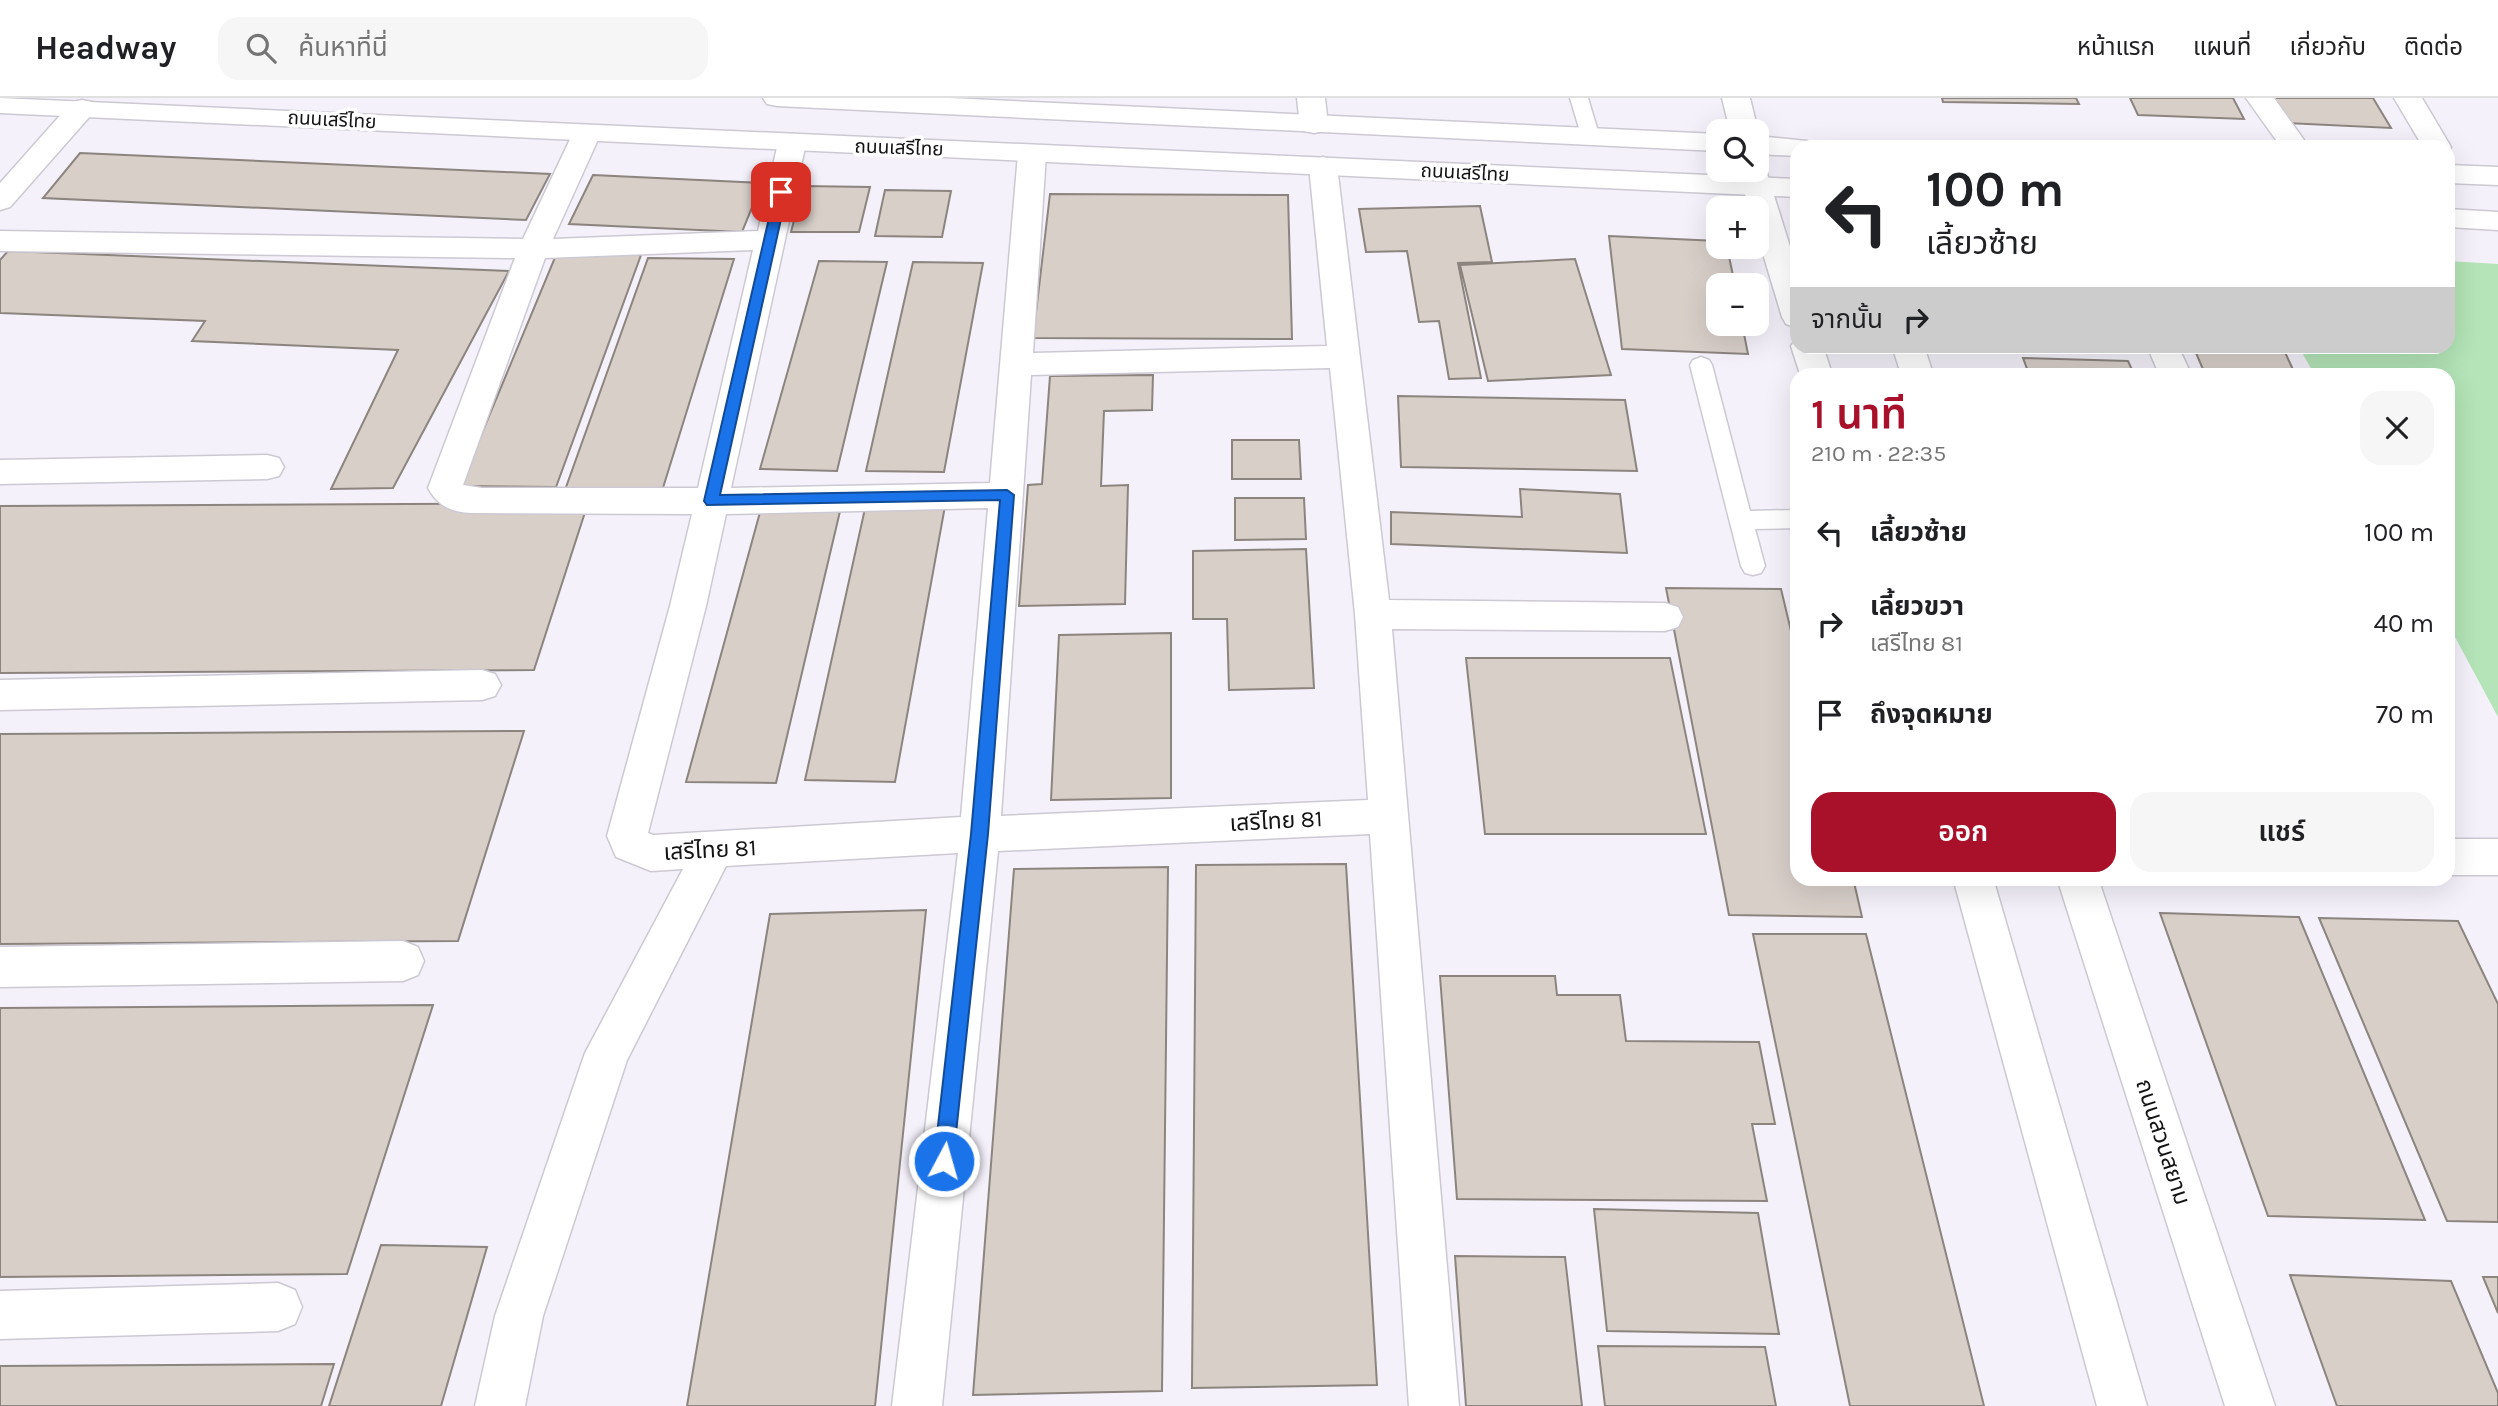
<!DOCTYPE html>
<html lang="th">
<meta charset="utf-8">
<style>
body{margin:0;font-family:Karla,"Noto Sans Thai",sans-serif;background:#f6f6f6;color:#202124;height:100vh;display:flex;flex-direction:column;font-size:26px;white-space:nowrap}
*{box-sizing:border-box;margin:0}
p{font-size:23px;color:#757577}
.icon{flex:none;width:38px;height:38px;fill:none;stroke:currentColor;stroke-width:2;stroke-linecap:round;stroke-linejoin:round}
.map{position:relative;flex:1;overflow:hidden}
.drawer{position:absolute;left:1790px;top:270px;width:665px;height:518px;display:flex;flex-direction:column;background:#fff;border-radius:21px;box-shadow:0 7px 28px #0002}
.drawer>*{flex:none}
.top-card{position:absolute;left:1790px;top:42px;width:665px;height:214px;border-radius:21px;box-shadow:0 7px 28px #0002;background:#fff;color:#202124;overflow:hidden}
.controls{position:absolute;left:1706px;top:21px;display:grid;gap:14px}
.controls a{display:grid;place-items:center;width:63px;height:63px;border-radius:14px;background:#fff;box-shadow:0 7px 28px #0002;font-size:35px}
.pin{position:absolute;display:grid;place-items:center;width:60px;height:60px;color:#fff;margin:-30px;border-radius:14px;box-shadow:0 4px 10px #0006}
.me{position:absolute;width:77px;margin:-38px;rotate:6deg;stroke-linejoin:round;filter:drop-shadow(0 0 5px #0008)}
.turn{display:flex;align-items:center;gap:24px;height:147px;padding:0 21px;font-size:32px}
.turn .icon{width:91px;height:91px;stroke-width:2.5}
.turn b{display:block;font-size:49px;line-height:60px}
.then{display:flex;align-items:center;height:66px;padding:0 21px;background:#0003;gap:14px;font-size:26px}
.round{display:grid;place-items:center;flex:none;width:74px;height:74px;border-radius:21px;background:#f6f6f6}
.overview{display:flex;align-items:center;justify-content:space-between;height:119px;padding:0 21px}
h1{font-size:42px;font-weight:600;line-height:52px;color:#a81129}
.action{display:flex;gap:14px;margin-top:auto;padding:14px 21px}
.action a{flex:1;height:80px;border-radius:21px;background:#a81129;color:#fff;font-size:28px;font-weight:600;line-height:80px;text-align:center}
.action a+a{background:#f6f6f6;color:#202124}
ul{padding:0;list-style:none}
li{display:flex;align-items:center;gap:21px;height:91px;padding:0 21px}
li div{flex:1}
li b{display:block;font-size:26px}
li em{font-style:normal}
header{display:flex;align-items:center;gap:42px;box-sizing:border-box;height:98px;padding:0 35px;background:#fff;border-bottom:2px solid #e0e0e0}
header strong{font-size:33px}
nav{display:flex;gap:38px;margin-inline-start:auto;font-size:24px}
.search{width:490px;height:63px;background:#f6f6f6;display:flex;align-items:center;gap:18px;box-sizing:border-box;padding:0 24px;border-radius:21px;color:#757577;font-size:26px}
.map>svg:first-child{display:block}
.green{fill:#b4e4b7}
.building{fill:#d8cfc9;stroke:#8c847e;stroke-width:2}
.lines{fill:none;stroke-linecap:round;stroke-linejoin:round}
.service-casing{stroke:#ccc9d3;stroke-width:3}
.minor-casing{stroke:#ccc9d3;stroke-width:3}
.tertiary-casing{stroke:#ccc9d3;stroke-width:3}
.secondary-casing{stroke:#ccc9d3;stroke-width:3}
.service{fill:#fff;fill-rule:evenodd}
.minor{fill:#fff;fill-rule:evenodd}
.tertiary{fill:#fff;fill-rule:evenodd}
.secondary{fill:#fff;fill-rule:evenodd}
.route{fill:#1a73e8;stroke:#114b97;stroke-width:2}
.labels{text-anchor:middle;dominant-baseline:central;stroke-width:7;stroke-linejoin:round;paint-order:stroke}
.far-street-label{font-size:19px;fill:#131215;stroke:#fff}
.street-label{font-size:23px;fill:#131215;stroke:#fff}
</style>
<header>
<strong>Headway</strong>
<div class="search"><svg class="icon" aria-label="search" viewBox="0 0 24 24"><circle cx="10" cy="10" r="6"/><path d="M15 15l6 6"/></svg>ค้นหาที่นี่</div>
<nav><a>หน้าแรก</a><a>แผนที่</a><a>เกี่ยวกับ</a><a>ติดต่อ</a></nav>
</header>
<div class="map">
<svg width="2498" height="1308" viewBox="0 0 2498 1308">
<rect width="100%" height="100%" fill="#f4f1fb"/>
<path class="green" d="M2448,163L2498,166V619L2448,526V276H2314L2299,249L2448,248Z"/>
<path class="building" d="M1942,0H2076L2079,6L1943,4Z
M2130,0H2233L2244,21L2138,17Z
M2271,0H2373L2391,30L2284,25Z
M80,55L550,76L526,122L43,100Z
M593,77L762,85L742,134L569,126Z
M803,88L870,89L859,134H791Z
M885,92L951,93L942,139L875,138Z
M1050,96L1288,97L1292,241L1033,240Z
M1480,108L1492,164L1458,165L1481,280L1449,281L1439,223L1419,224L1407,153L1366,154L1359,111Z
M1609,138L1718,143V149H1727L1735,187H1718V226H1742L1748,256L1622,251Z
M8,153L509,173L393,390L331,391L398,252L192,243L205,223L0,215V162Z
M556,157H641L556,389L460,388Z
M648,160L734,161L662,393L565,392Z
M1575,161L1611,277L1488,283L1460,167Z
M819,163L887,164L837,373L760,371Z
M913,164L983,165L944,374L866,373Z
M2193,248L2284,252L2295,276H2205Z
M2023,260L2128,263L2134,276H2029Z
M1153,277L1152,312L1104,313L1101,388L1128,387L1125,506L1019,508L1028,387L1042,386L1050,278Z
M1398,298L1625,302L1637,373L1401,369Z
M1232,342H1299L1301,381H1232Z
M1520,391L1620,396L1627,455L1391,446V414L1522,419Z
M1235,400H1304L1306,441L1235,442Z
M588,405L534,572L0,575V408Z
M866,406L945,408L895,684L805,682Z
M762,407L841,409L776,685L686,684Z
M1306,451L1314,590L1229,592L1227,521H1193V453Z
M1666,490L1781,491L1797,558V780H1853L1862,819L1729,817Z
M1171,535V700L1051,702L1059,537Z
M1466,560H1670L1706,736H1485Z
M524,633L458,843L0,846V636Z
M1346,766L1377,1287L1192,1290L1196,767Z
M1168,769L1162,1293L973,1297L1014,771Z
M926,812L875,1308H687L770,816Z
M2160,815L2299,819L2425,1122L2268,1118Z
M2319,820L2458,823L2498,906V1124L2447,1123Z
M1753,836H1866L1984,1308H1850Z
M1440,878H1555L1557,897H1620L1626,943L1759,944L1775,1026H1752L1767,1103L1457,1101Z
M433,907L347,1176L0,1179V910Z
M1594,1111L1758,1115L1779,1236L1607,1233Z
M381,1147L487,1149L441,1308H329Z
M1455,1158L1565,1159L1582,1308H1466Z
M2290,1177L2451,1183L2498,1295V1308H2337Z
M2483,1179H2498V1215Z
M1598,1248L1765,1249L1776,1308H1605Z
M334,1266L321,1308H0V1268Z"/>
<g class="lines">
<g class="service-casing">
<path id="service" d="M1570,0H1588L1600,40L1598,44L1591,46L1582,40Z
M1701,259L1709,262L1712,267L1750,413L1797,412V430L1755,431L1765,468L1761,475L1753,477L1745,475L1741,468L1690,267L1693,262Z"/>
</g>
<g class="minor-casing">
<path id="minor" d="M1297,0H1325L1328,27L1324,33L1314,35L1304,33L1300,27Z
M1722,0H1750L1758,33L1757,34L1730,33Z
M2246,0H2274L2309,49H2281Z
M2394,0H2422L2451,49L2448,53V49H2423Z
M82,2L92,4L96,10L92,16L10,109L0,112V85L72,4Z
M587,27L597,29L601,35L553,141L758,133L778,45L782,39L792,36L802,39L806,45L731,390L990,385L1018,56L1022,50L1032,47L1042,50L1046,56L1033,255L1327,248L1309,68L1313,62L1323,59L1333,62L1337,68L1389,502L1665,505L1678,509L1683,519L1678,529L1665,533L1392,531L1459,1308H1409L1370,736L998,753L942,1308H892L958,755L726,768L627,962L543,1218L525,1308H475L495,1218L585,955L683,771L651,773L616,759L607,738L670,508L692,416L471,415C451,414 438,408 428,390L515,160L0,153V133L523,141L573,35L577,29ZM753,152L698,390H482L463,387L545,160ZM1330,270L1355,516L1368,702L1001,718L1031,277ZM988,410L961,719L653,737L648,735L706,508L726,416Z
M2147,248H2178L2191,276H2159Z
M267,357L279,360L284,369L279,378L267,381L0,386V362Z
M482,572L495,576L501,587L495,598L482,602L0,612V582Z
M2448,741H2498V777H2448Z
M403,843L418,849L424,863L418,877L403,883L0,889V849Z
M278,1185L295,1192L302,1209L295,1226L278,1233L0,1241V1193Z"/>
</g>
<g class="tertiary-casing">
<path id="tertiary" d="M1757,64L1762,66L1766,72L1797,171V230L1786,226L1782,219L1757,136V110H1749L1738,72H1757Z
M1797,240V248H1823L1832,276H1800L1791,248Z
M1892,248H1924L1933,276H1901Z
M1953,780H1993L2147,1308H2097Z
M2057,780H2098L2275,1308H2225Z"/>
</g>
<g class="secondary-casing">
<path id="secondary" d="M0,0L1797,81V99L0,15Z
M763,0H949L1718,36V53L777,8L767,6Z
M1757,38L1807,43L1811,49H1797V58L1757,56Z
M2448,67L2498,69V87L2448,85Z
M2448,111L2498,114V132L2448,129Z"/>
</g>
<use href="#service" class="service"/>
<use href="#minor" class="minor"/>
<use href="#tertiary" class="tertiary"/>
<use href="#secondary" class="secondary"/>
</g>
<path class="route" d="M781,90L787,94L720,397L1007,392L1014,397L988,736L953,1063L950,1070L944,1072L937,1070L934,1063L971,736L1000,402L707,407L704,403L775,94Z"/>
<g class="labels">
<g class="far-street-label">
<text transform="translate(332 22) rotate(3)">ถนนเสรีไทย</text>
<text transform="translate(899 50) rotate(2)">ถนนเสรีไทย</text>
<text transform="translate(1465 75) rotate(3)">ถนนเสรีไทย</text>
</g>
<g class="street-label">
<text transform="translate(1276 723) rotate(-3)">เสรีไทย 81</text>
<text transform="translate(710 752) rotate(-3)">เสรีไทย 81</text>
<text transform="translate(2163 1044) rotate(72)">ถนนสวนสยาม</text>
</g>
</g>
</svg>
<div class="controls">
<a><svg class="icon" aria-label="search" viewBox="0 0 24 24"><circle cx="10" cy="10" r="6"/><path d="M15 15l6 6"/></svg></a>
<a>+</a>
<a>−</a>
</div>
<div class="pin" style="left:781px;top:94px;background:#d93025"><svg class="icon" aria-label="arrive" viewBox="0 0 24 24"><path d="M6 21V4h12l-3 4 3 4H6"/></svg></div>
<svg class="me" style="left:944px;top:1063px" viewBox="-20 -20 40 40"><circle r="17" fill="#1a73e8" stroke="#fff" stroke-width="3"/><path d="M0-11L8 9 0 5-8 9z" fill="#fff"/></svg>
<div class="top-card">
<div class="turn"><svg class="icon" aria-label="left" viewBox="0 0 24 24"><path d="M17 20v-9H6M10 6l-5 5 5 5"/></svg><div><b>100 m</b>เลี้ยวซ้าย</div></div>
<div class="then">จากนั้น<svg class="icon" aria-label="right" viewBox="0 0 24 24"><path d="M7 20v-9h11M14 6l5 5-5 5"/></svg></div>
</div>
<section class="drawer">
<div class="overview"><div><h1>1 นาที</h1><p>210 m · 22:35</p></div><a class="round"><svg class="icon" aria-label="close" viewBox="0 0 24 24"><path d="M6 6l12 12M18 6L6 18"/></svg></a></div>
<ul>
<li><svg class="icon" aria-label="left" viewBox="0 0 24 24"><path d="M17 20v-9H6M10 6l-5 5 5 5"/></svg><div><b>เลี้ยวซ้าย</b></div><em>100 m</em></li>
<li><svg class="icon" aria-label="right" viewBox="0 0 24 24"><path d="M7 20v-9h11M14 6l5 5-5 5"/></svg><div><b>เลี้ยวขวา</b><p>เสรีไทย 81</p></div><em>40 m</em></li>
<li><svg class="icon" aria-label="arrive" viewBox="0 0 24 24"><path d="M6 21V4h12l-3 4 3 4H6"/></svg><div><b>ถึงจุดหมาย</b></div><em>70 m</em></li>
</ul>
<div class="action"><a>ออก</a><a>แชร์</a></div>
</section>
</div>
